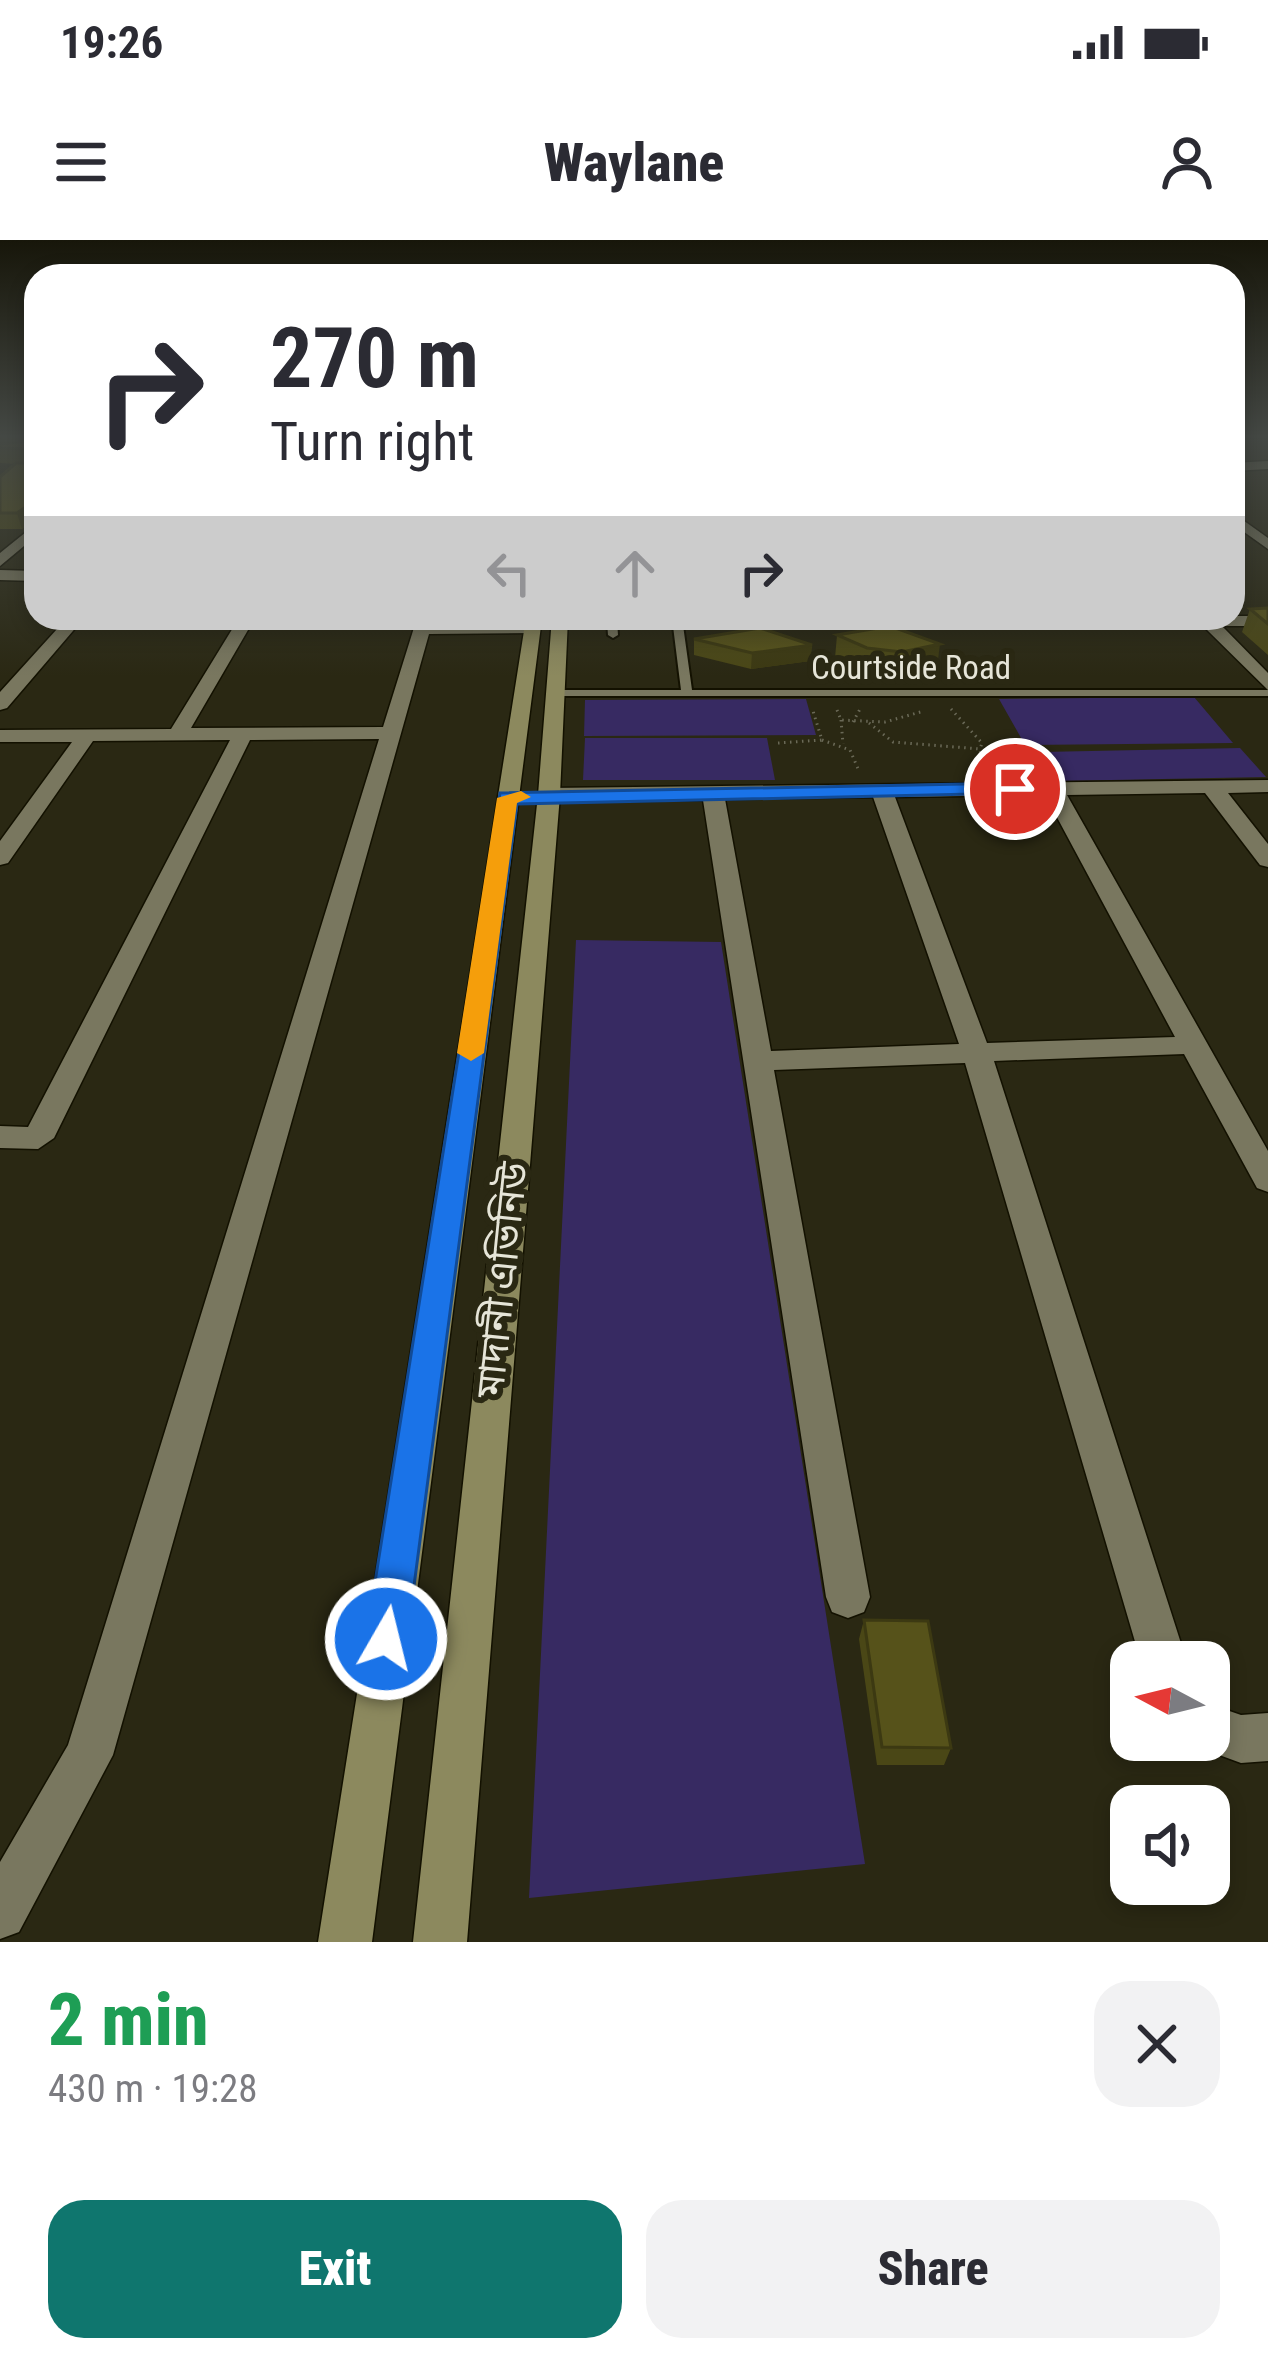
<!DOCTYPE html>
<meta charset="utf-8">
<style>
body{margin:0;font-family:"Roboto Condensed","Noto Sans Bengali",sans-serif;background:#f2f2f3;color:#2b2b33;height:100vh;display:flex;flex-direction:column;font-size:45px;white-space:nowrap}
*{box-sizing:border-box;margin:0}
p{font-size:39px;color:#7c7c81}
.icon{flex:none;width:66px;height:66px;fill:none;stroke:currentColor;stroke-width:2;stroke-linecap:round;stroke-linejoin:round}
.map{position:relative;height:1702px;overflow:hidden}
.drawer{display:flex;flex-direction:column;background:#fff;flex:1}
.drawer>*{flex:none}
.top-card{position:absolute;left:24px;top:24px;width:1221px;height:366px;border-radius:36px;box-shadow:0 6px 18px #0003;background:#fff;color:#2b2b33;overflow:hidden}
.needle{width:78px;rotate:277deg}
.controls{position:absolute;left:1110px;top:1401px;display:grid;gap:24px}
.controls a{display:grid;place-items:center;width:120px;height:120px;border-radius:24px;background:#fff;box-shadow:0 6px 18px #0003;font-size:60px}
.pin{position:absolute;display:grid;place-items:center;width:102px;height:102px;color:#fff;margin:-51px;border:6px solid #fff;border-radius:50%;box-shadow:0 3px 12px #0007}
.me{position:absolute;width:132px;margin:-66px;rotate:8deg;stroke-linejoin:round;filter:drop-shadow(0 0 9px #0008)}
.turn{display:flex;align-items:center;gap:42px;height:252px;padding:0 48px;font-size:54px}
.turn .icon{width:156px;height:156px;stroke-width:2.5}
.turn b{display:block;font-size:84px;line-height:102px}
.lanes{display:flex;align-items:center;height:114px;padding:0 48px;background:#0003;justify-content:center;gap:60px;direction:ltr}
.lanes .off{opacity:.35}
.round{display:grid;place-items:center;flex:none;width:126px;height:126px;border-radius:36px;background:#f2f2f3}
.summary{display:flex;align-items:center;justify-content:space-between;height:204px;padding:0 48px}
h1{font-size:72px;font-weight:800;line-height:90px;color:#1e9e55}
.button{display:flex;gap:24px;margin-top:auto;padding:24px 48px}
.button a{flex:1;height:138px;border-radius:36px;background:#0f766e;color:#fff;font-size:48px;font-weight:800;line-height:138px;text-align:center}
.button a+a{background:#f2f2f3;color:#2b2b33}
.status{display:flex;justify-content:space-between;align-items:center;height:84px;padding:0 60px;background:#fff;direction:ltr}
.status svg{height:33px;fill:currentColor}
header{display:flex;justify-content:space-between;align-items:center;height:156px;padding:0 48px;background:#fff;font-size:54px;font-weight:800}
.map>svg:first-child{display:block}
.green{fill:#372a62}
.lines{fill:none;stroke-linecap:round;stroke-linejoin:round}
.lane-casing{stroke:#131100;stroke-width:4}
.street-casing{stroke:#131100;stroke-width:3}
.secondary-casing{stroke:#131100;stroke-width:3}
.path{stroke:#6a6957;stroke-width:3;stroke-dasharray:1.5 4.5;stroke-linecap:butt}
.lane{fill:#79775f;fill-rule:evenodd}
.street{fill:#79775f;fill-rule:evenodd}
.secondary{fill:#8c895e;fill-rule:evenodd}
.wall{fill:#4a4716}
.shaded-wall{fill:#3c3912}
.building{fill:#56521a;stroke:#3c3912;stroke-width:3}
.route{fill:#1a73e8;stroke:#114b97;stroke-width:3}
.slow{fill:#f59e0b}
.labels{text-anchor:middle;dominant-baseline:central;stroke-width:12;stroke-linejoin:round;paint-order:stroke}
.far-street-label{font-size:33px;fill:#e6e5d8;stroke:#2a2813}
.street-label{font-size:39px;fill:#e6e5d8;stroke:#2a2813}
</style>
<div class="status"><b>19:26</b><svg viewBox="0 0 49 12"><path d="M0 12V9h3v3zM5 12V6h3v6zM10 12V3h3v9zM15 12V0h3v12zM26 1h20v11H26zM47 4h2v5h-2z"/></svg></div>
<header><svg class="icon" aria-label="menu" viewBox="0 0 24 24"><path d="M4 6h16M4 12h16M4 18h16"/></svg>Waylane<svg class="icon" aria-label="person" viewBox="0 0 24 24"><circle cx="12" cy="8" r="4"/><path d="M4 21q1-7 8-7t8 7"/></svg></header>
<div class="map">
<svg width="1268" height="1702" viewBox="0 0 1268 1702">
<rect width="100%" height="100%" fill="#2a2813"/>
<path class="green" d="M1194,457L1233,503L1025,505L999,459Z
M806,459L816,495L584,496L585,460Z
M585,498H767L775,540H583Z
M1240,508L1266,537L1060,541L1041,512Z
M576,700L721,702L865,1624L529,1658Z"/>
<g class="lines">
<g class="lane-casing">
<path id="lane" d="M612,378L617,381L618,395L613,398L608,395L607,381Z
M672,378H682L692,450H1268V456H554L549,453L554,450H681Z"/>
</g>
<g class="street-casing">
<path id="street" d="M1268,221V229L1233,231V223Z
M1233,273L1268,298V309L1233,284Z
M36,284V296L0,326V313Z
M0,330L36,331V341L0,340Z
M1233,376H1268V386H1222L1268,433V450L1203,386H560L551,381Z
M67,378H84L7,468L0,470V452Z
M239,378H255L191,488L383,487L417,378H433L432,384L533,383L542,388L533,393L429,394L113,1515L19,1692L0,1699V1622L68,1505L379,499L250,500L54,898L38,909L0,908V886L28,887L230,500L93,501L8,623L0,625V601L72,502H0V490L171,489Z
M1268,540V552L1228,553L1268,604V627L1260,625L1205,553L1067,555L1268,911V952L1257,948L1184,814L994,821L1187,1422H1141L965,823L774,830L870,1357L864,1372L848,1378L832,1372L826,1357L703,560L549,562L538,555L549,548ZM1045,555L1175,797L987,803L895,557ZM873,557L959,804L771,811L725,559Z
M1209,1464L1241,1475L1268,1473V1521L1241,1523L1192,1505L1190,1500H1209Z"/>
</g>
<g class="secondary-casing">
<path id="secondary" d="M526,378H542L372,1702H318Z
M552,378H568L560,555L467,1702H413L538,555Z"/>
</g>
<path class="path" d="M951,469L982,503L980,509
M837,470L841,480L885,482L924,471
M841,480L843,504
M853,482L860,469
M869,483L893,502L980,509L981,517L968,529
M822,500L850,510L859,531
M778,503L822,500L813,471"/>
<use href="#lane" class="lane"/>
<use href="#street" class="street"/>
<use href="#secondary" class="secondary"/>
</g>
<path class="wall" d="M0,197H36V279L22,289H0V237L15,224L0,223Z
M1268,368V415L1242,392L1250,369Z
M264,378H315L264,381Z
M890,386L937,428L899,436L864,432L835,418L837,395Z
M694,399L812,405L810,421L751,429L694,415Z
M864,1380L951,1508L944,1525H877L859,1399Z"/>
<path class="shaded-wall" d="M36,260V279L22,289L17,273Z
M940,404L937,428L899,436L902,412Z
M812,405L810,421L751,429L752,413Z"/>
<path class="building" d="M36,200V206L31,209L0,208V204Z
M16,223H36V260L17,273H0V237Z
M1268,368V384L1250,369Z
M890,386L940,404L902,412L867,408L837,395Z
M760,388L812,405L752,413L694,399Z
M864,1380L928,1381L951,1508L882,1507Z"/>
<linearGradient id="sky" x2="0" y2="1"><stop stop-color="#17160a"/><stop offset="0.45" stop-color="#444844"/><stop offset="1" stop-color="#444844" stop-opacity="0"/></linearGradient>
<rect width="1268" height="436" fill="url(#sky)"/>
<path class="route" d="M1015,543L1025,549L1022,553L517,564L407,1399L401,1413L386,1419L372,1413L366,1399L500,553Z"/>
<path class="slow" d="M521,551L531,557L517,563L484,813L471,821L457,813L497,558Z"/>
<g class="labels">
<g class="far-street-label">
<text x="911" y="427">Courtside Road</text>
</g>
<g class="street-label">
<text transform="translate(502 1040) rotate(-84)">মাদানী এভিনিউ</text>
</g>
</g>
</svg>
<div class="controls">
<a><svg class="needle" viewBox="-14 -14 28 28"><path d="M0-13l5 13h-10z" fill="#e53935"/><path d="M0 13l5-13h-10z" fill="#7c7c81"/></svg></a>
<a><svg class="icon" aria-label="sound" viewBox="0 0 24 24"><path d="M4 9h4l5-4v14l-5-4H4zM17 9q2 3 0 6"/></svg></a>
</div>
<div class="pin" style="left:1015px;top:549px;background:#d93025"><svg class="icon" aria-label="arrive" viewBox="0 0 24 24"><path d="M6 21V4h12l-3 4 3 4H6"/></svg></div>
<svg class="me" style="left:386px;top:1399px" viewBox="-20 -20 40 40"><circle r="17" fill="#1a73e8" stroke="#fff" stroke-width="3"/><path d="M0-11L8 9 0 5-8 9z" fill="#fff"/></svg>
<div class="top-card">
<div class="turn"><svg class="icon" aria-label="right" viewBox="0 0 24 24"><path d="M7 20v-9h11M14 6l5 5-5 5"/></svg><div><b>270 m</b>Turn right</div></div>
<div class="lanes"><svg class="icon off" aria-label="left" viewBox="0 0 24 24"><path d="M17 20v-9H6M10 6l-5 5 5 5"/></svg><svg class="icon off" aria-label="ahead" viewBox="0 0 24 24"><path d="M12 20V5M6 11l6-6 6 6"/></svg><svg class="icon" aria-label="right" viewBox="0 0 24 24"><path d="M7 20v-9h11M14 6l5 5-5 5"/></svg></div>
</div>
</div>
<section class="drawer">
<div class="summary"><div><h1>2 min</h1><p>430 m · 19:28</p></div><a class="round"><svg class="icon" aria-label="close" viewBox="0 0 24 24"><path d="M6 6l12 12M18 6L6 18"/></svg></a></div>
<div class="button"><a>Exit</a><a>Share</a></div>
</section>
